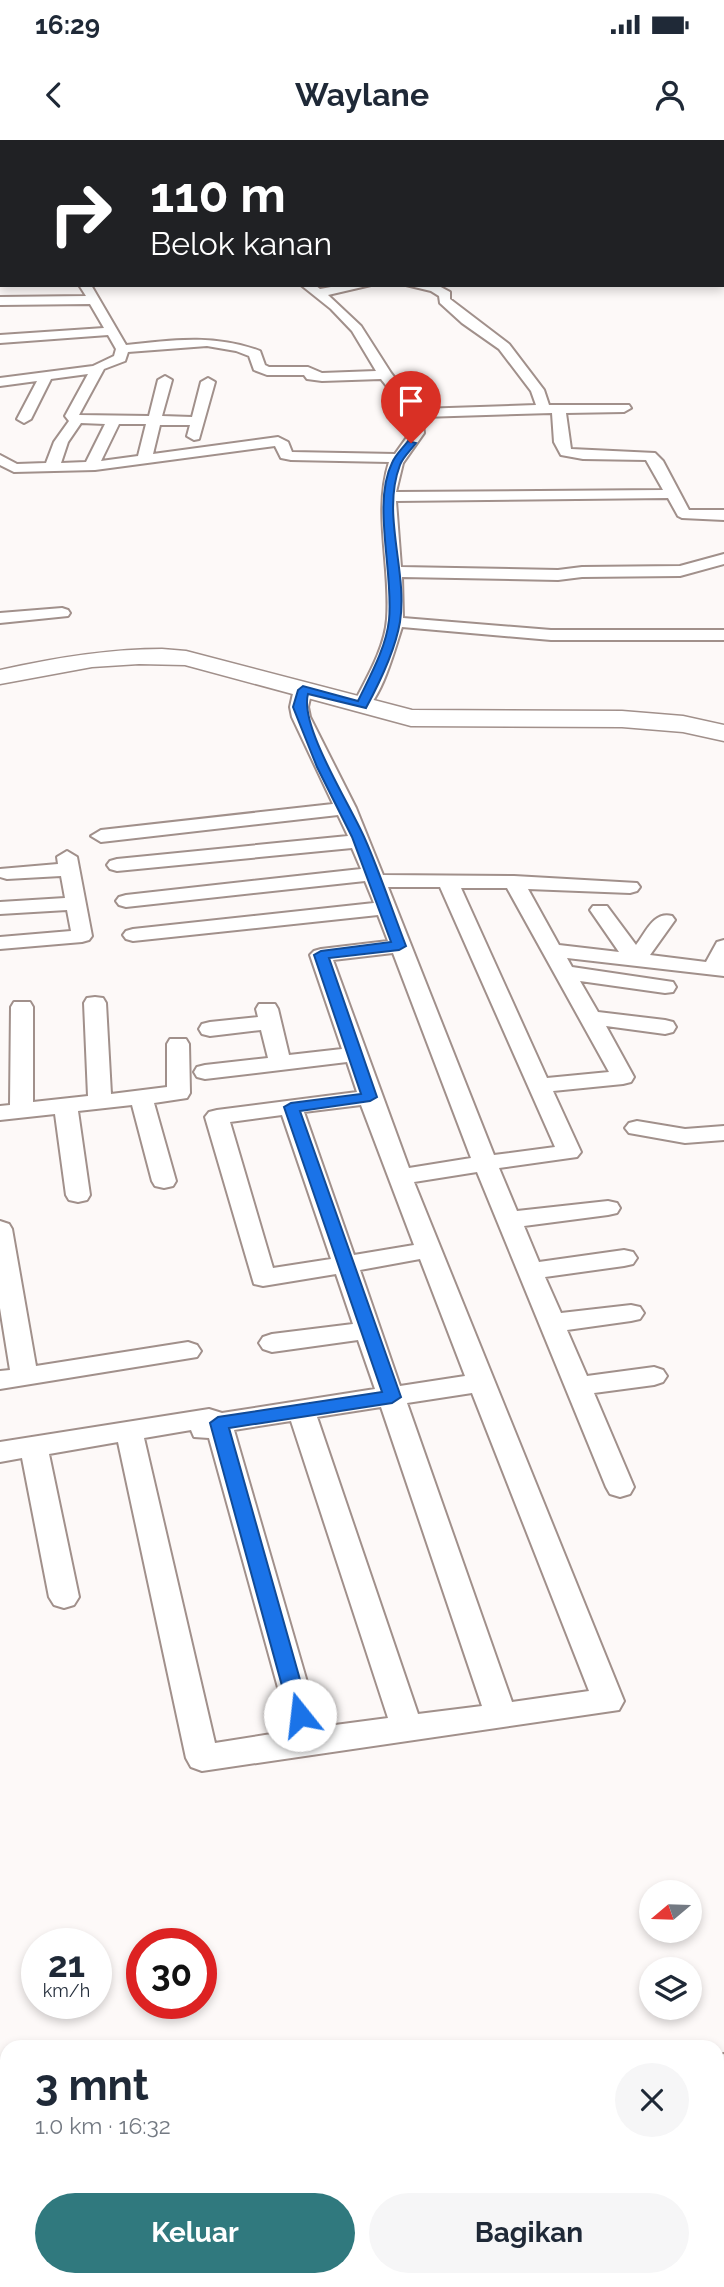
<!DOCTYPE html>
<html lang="id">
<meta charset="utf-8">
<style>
body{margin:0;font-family:Raleway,sans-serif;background:#f6f6f7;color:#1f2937;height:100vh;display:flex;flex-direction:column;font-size:26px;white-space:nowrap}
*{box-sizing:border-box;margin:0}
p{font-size:23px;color:#747a83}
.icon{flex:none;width:38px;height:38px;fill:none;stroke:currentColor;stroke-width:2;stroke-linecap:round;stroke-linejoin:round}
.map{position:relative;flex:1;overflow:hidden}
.details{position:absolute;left:0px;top:1900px;width:724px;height:247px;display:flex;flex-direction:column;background:#fff;border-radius:21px 21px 0 0;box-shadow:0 4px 10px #0003}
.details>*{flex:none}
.top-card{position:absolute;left:0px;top:0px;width:724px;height:147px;box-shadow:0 4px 10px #0003;background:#202124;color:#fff;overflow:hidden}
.needle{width:46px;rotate:251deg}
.buttons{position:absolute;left:639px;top:1740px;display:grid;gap:14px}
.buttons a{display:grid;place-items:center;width:63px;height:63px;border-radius:50%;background:#fff;box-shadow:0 4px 10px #0003;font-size:35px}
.speed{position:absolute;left:21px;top:1788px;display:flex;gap:14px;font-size:35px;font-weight:700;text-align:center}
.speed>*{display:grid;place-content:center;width:91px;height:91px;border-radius:50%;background:#fff;box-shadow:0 4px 10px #0003;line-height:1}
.speed small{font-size:18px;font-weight:400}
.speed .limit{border:10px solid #d22;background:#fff;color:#111}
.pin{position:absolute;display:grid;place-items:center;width:60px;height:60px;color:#fff;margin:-72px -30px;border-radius:50% 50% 50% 0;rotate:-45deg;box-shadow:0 0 7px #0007}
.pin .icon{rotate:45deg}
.me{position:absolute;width:77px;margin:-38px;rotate:344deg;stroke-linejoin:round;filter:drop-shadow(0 0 5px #0008)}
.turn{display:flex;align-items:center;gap:24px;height:147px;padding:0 35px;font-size:32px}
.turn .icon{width:91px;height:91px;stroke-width:2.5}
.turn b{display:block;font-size:49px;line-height:60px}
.round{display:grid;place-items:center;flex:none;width:74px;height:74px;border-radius:37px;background:#f6f6f7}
.summary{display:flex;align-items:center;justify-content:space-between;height:119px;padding:0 35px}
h1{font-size:42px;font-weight:700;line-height:52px}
.primary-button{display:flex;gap:14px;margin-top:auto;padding:14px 35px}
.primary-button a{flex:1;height:80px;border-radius:42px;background:#30797e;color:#fff;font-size:28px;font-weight:700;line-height:80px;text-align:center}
.primary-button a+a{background:#f6f6f7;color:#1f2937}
.status{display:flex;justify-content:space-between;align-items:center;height:49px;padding:0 35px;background:#fff;direction:ltr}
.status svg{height:19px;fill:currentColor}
header{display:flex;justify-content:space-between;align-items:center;height:91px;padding:0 35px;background:#fff;font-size:32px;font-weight:700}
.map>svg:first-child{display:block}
.water{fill:#dba2d2}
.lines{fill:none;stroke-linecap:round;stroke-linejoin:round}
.street-casing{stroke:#a1908b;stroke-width:4}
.secondary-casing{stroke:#a1908b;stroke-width:3}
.street{fill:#fff;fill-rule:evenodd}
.secondary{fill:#fff;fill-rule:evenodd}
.route{fill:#1a73e8;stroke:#114b97;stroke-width:2}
</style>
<div class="status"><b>16:29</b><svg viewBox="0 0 49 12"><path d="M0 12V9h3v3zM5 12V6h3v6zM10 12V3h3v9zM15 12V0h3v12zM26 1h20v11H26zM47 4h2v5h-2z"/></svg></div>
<header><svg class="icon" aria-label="back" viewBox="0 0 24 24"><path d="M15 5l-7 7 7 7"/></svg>Waylane<svg class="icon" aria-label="person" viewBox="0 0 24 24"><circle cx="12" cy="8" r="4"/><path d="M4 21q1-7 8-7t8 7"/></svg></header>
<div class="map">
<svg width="724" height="2147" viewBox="0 0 724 2147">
<rect width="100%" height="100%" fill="#fdf9f8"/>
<path class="water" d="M724,1948V2086L718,2083V1957Z"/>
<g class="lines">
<g class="street-casing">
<path id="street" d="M38,0H50L51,2H39Z
M0,33H2V39H0Z
M0,82H2V88H0Z
M0,124H2V132H0Z
M79,145H91L126,205C172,200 215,194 260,211L265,225L269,227H308L322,233L376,231L352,191L331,169L301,145H315L320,149L342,145H371L328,155L361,186L391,233L419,269L536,265L531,251L499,209L462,183L440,163L439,156L431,151L406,145H437L450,152V159L509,204L544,250L549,265H629L631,268L624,272L566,273L571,309L655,313L663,321L689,370H724V380L682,378L678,376L668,358L396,361L401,427L558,430L582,427L680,426L724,414V424L680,436L582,437L558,440L402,437L403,478L551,490H724V500H551L402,487C396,505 380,566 362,570L356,569L353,565C366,539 385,508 387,479C391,426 373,373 389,322L291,320L281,318L275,306L95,330L14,332L0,325V315L17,324L46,323L54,302L69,281L65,276L88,234L51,239L31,279L24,283L17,279L37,241L0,246V238L93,226L114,216L116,209L108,195L0,203V195L104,188L90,164L0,165V157L86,156ZM207,206L236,211L249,216L254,230L267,235H304L307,239L322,241L381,239L408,273L410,293L395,314L292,312L288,302L278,297L153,314L160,285H190L187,296L194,300L199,299L215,242L208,238L201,242L192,277L162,276L172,240L165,236L158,240L149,276L79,275L104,229L125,221L128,212ZM552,273L554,302L561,315L583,319L646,320L663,350L396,352L403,323L424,293L422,277ZM81,283L105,284L86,322L61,323L68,302ZM119,284H146L138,316L101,321Z
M62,468L68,470L70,473L68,476L0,483V473Z
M303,544L312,549L308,567L310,577L356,668L383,735L514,736L637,743L640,747L637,751L630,753L528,749L559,805L619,812L590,770L593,766H607L636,805C646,792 654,771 672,776L675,780L650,815L706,822L717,802L724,800V836L567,818L572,827L673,842L676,847L673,852L665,853L580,841L598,872L665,880L673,882L676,887L673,892L665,894L606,886L634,937L631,942L623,944L553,951L581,1012L577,1017L499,1028L517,1071L608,1061L617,1063L620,1068L617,1073L608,1075L524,1086L539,1122L624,1110L633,1112L637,1118L633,1124L624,1126L545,1137L561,1173L631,1165L640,1167L644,1173L640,1179L631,1181L567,1190L587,1236L654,1227L663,1230L667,1236L663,1242L654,1245L594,1253L634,1347L630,1354L620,1357L610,1354L606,1347L477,1032L414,1042L624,1561L619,1570L202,1631L191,1627L186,1618L118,1302L49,1314L79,1457L74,1465L64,1468L54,1465L49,1457L22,1318L0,1322V1302L209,1269L222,1273L375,1249L358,1200L272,1212L263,1209L259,1203L263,1197L272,1194L353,1184L336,1134L263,1146L254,1144L205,977L209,972L217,970L357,952L347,922L205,939L197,937L194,932L197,927L205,925L268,918L261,890L210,896L202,894L199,889L202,884L210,882L258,877L256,869L259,864H275L278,869L289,915L342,909L310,815L314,811L321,809L388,801L378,775L133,801L126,799L123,795L126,791L133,789L374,763L365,741L126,767L119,765L116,761L119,757L126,755L361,729L352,708L117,731L110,729L107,725L110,721L117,719L348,696L338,675L101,702L91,696L101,690L333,664L292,577L290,567L294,549ZM388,747H440L555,1007L494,1015ZM461,748H507L609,932L547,938ZM393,813L471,1018L409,1028L333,820ZM361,965L414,1105L354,1115L304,972ZM282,975L331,1119L273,1128L230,982ZM420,1119L465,1236L400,1246L360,1130ZM472,1253L589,1551L512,1562L407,1263ZM381,1267L482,1566L418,1574L317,1277ZM291,1281L388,1578L320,1587L234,1290ZM191,1290L194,1297L209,1298L290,1591L215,1603L144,1298Z
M67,711L77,717L92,796L89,800L82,802L0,809V797L71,791L67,770L0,774V762L65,758L61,736L7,739L0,737V729L58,724L57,717Z
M95,857L103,858L106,863L111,954L167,947V904L170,899H186L189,904L190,953L187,958L154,963L176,1041L173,1046L164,1048L155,1046L152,1041L132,965L78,971L90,1055L87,1060L78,1062L69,1060L66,1055L55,974L0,980V966L10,965L11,867L14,862H30L33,867V962L88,956L84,863L87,858Z
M637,981L685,989L724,986V1000L685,1003L629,993L625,988L629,983Z
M0,1081L9,1084L12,1089L36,1226L188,1202L197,1205L201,1211L197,1217L0,1249V1231L10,1230L0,1168Z
M724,1914V1953L718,1955V1916Z
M718,2104L724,2107V2145L713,2140H718Z
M522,2140H566L563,2147H519Z"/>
</g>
<g class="secondary-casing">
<path id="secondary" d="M162,509L186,511L412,570L622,571L683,576L724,585V601L683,592L622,587L411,586L185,525L139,524L92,527L0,544V530C54,518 107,509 162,509Z"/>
</g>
<use href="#street" class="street"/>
<use href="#secondary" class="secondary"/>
</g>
<path class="route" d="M408,301L416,303C411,310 403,317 400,325C381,375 408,431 400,482C395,511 380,542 366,568L308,554C299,586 351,666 365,699C380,733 392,770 406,806L399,810L329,818L377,957L370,961L300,971L401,1257L392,1263L229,1288L310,1575L307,1580L300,1583L293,1580L290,1575L210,1283L218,1277L382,1252L284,967L291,963L361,954L314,815L321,811L391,802L352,697L317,627L293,567L298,550L303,546L358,561C370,536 386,508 389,480C394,434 372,363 392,323C395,315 403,308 408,301Z"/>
</svg>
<div class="buttons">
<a><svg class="needle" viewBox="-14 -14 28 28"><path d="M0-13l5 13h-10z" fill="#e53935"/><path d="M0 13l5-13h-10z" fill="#747a83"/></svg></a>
<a><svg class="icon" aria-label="layers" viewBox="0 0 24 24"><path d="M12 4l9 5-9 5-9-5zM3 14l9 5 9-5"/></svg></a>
</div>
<div class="speed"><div>21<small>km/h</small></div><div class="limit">30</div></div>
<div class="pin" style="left:411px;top:303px;background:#d93025"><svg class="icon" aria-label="arrive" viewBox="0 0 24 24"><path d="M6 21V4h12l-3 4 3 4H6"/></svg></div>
<svg class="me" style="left:300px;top:1575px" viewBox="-20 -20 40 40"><circle r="19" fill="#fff"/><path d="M0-13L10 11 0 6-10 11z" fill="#1a73e8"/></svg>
<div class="top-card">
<div class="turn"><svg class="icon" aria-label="right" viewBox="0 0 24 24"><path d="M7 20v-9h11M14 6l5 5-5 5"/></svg><div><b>110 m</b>Belok kanan</div></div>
</div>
<section class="details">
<div class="summary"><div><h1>3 mnt</h1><p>1.0 km · 16:32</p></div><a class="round"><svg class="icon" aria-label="close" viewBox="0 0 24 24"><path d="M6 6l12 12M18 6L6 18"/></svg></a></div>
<div class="primary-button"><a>Keluar</a><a>Bagikan</a></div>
</section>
</div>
